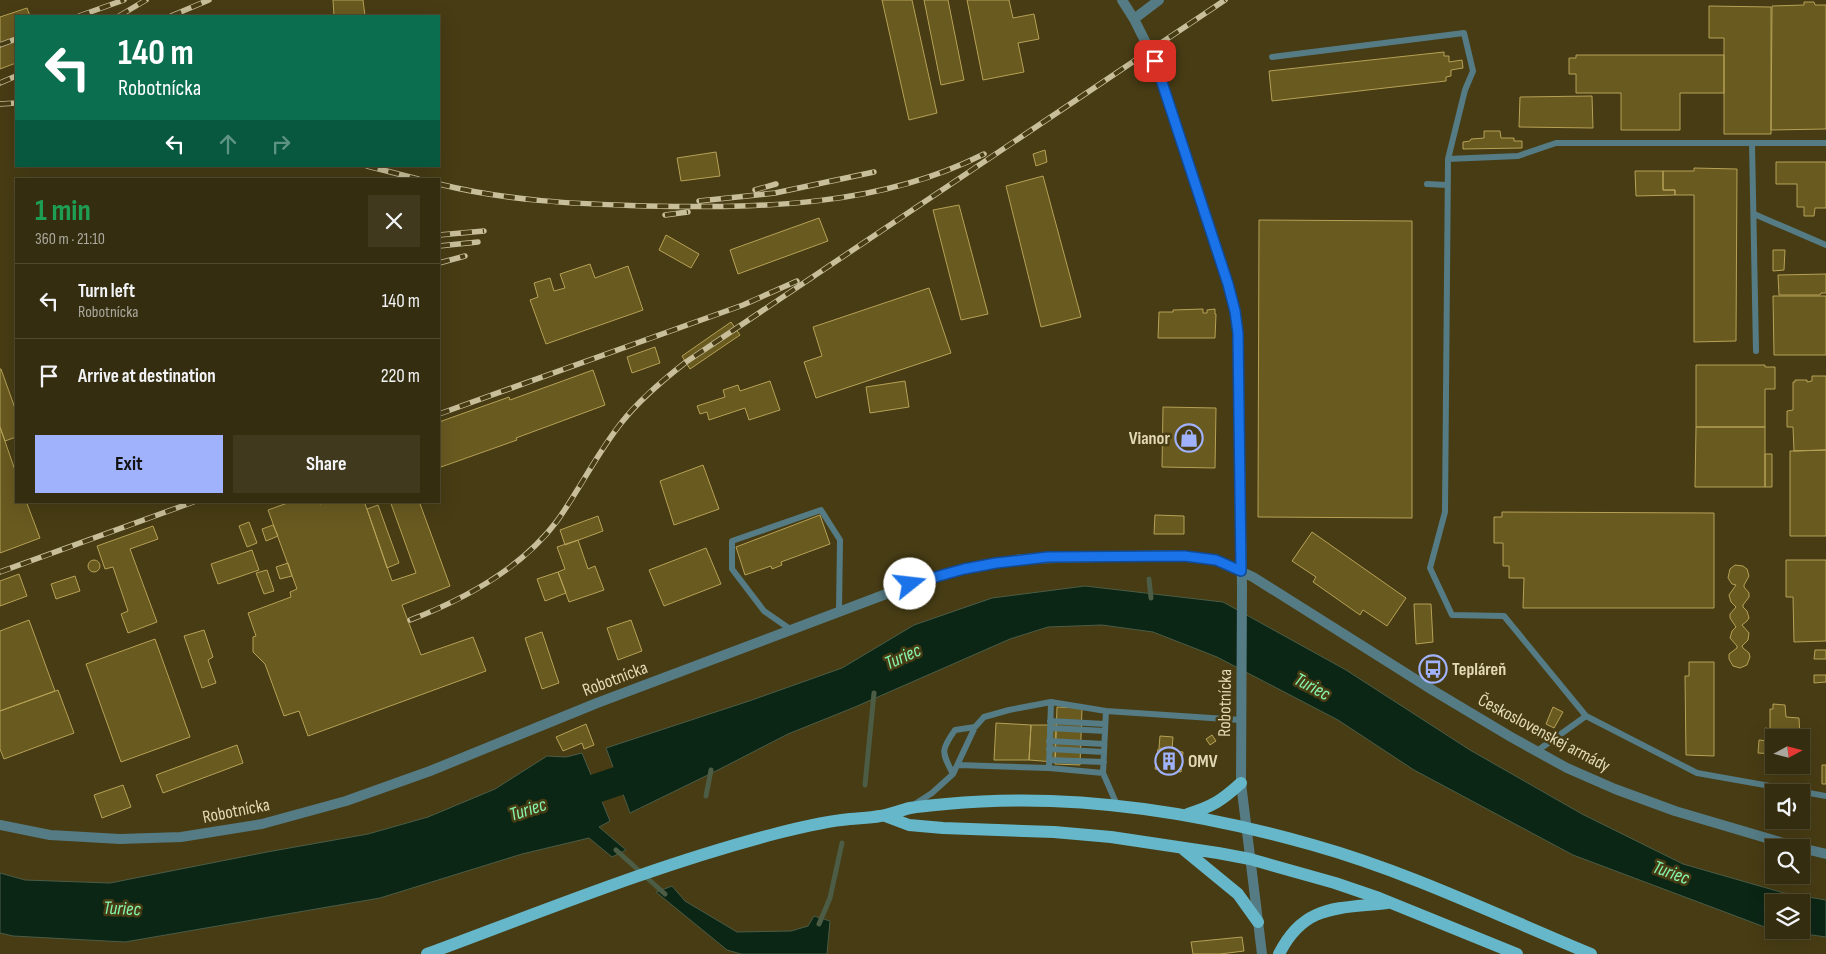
<!DOCTYPE html>
<meta charset="utf-8">
<style>
body{margin:0;font-family:"Sofia Sans Condensed",sans-serif;background:#40391d;color:#f1f3f6;height:100vh;display:flex;flex-direction:column;font-size:19px;white-space:nowrap}
*{box-sizing:border-box;margin:0}
p{font-size:16px;color:#aaa89e}
.icon{flex:none;width:28px;height:28px;fill:none;stroke:currentColor;stroke-width:2;stroke-linecap:round;stroke-linejoin:round}
.map{position:relative;flex:1;overflow:hidden}
.drawer{position:absolute;left:15px;top:178px;width:425px;height:325px;display:flex;flex-direction:column;background:#352d0f;border-radius:0px;box-shadow:0 5px 20px #0002,0 0 0 1px #4f492f}
.drawer>*{flex:none}
.top-card{position:absolute;left:15px;top:15px;width:425px;height:152px;border-radius:0px;box-shadow:0 5px 20px #0002,0 0 0 1px #4f492f;background:#0b6e4f;color:#fff;overflow:hidden}
.needle{width:32px;rotate:83deg}
.fabs{position:absolute;left:1765px;top:729px;display:grid;gap:10px}
.fabs a{display:grid;place-items:center;width:45px;height:45px;border-radius:0px;background:#352d0f;box-shadow:0 5px 20px #0002,0 0 0 1px #4f492f;font-size:25px}
.pin{position:absolute;display:grid;place-items:center;width:42px;height:42px;color:#fff;margin:-21px;border-radius:10px;box-shadow:0 2px 8px #0006}
.me{position:absolute;width:55px;margin:-28px;rotate:74deg;stroke-linejoin:round;filter:drop-shadow(0 0 4px #0008)}
.turn{display:flex;align-items:center;gap:18px;height:105px;padding:0 20px;font-size:22px}
.turn .icon{width:65px;height:65px;stroke-width:2.5}
.turn b{display:block;font-size:35px;line-height:42px}
.lanes{display:flex;align-items:center;height:48px;padding:0 20px;background:#0003;justify-content:center;gap:25px;direction:ltr}
.lanes .off{opacity:.35}
.round{display:grid;place-items:center;flex:none;width:52px;height:52px;border-radius:0px;background:#40391d}
.headline{display:flex;align-items:center;justify-content:space-between;height:85px;padding:0 20px}
h1{font-size:30px;font-weight:700;line-height:38px;color:#1e9e55}
.primary-button{display:flex;gap:10px;margin-top:auto;padding:10px 20px}
.primary-button a{flex:1;height:58px;border-radius:0px;background:#a1b2fd;color:#111;font-size:20px;font-weight:700;line-height:58px;text-align:center}
.primary-button a+a{background:#40391d;color:#f1f3f6}
ul{padding:0;list-style:none}
li{display:flex;align-items:center;gap:15px;height:75px;padding:0 20px;border-top:1px solid #4f492f}
li div{flex:1}
li b{display:block;font-size:19px}
li em{font-style:normal}
.map>svg:first-child{display:block}
.water{fill:#0c2616;stroke:#4c5c45}
.lines{fill:none;stroke-linecap:round;stroke-linejoin:round}
.stream{stroke:#4c5c45;stroke-width:5}
.river{stroke:#0c2616;stroke-width:29}
.building{fill:#695a20;stroke:#b6a156}
.service{stroke:#557b84;stroke-width:6}
.minor{stroke:#557b84;stroke-width:10}
.primary{stroke:#66b7c9;stroke-width:12}
.rail-casing{stroke:#c8be99;stroke-width:5.5}
.rail{stroke:#473c14;stroke-width:4;stroke-dasharray:11;stroke-linecap:butt}
.route-casing{stroke:#114b97;stroke-width:12}
.route{stroke:#1a73e8;stroke-width:9}
.labels{text-anchor:middle;dominant-baseline:central;stroke-width:5;stroke-linejoin:round;paint-order:stroke}
.poi-label{font-size:18px;font-weight:bold;fill:#e3d9b4;stroke:#473c14;text-anchor:start}
.street-label{font-size:18px;fill:#e3d9b4;stroke:#473c14}
.water-label{font-size:19px;font-style:italic;fill:#86f5ad;stroke:#473c14}
</style>
<div class="map">
<svg width="1826" height="954" viewBox="0 0 1826 954">
<rect width="100%" height="100%" fill="#473c14"/>
<path class="water" d="M1085,586L1223,602L1346,670L1470,750L1582,814L1683,864L1784,893L1826,900V937L1777,930H1801V902H1774V929H1770L1573,855L1414,770L1338,720L1217,657L1153,632L1102,625L1048,627L1010,639L855,707L788,734L716,771L630,813L606,748L752,700L842,668L914,625L992,598Z
M582,753L610,821L599,827L626,850L612,857L589,838L522,854L380,898L125,942L13,936L0,933V873L25,880L110,883L267,852L368,834L428,817L495,789L547,756L566,757Z
M672,886L685,901L737,932L791,931L808,926L814,916L830,921L827,954H741L727,950L656,892Z"/>
<g class="lines">
<path class="stream" d="M1149,579L1151,598
M865,785L874,693
M706,796L711,770
M616,850L665,894
M819,924L830,898L842,843"/>
<path class="river" d="M559,801L618,781L655,766"/>
</g>
<path class="building" d="M333,0H363L365,16H334Z
M882,0H912L937,113L909,120Z
M924,0H948L964,80L941,85Z
M967,0H1009L1013,18L1034,14L1039,39L1018,43L1024,72L983,80Z
M1804,2H1814L1815,5H1826V129L1771,130L1772,6L1804,5Z
M1709,6L1771,7V134H1724V38H1709Z
M27,8L30,16H16V63L0,69V17Z
M1444,52V56H1449V62L1462,60L1463,68L1451,70V76L1446,77V81L1272,101L1269,71Z
M1576,55H1724V93H1680V130H1621V93H1576V74H1569V58H1576Z
M1592,96L1593,128L1519,127L1520,97Z
M1484,131H1500L1501,138H1514V141H1522V148L1463,149V142L1470,141L1471,139L1484,138Z
M1045,150L1047,162L1036,166L1033,154Z
M716,152L720,176L681,181L677,158Z
M1776,162H1826V208H1815L1814,216H1804V207H1797V184H1776Z
M1694,168L1737,169L1736,341L1694,342V195H1675V190H1663V171H1694Z
M1635,171H1663V190H1675V195L1636,196Z
M1043,176L1081,317L1041,327L1006,186Z
M959,205L988,314L961,320L933,210Z
M819,218L828,241L738,274L730,250Z
M1259,220L1412,221V518L1258,517Z
M666,235L699,254L691,268L659,250Z
M1773,250H1785L1784,270L1773,271Z
M590,264L595,278L628,266L643,310L546,344L530,300L538,297L534,283L550,278L554,291L565,288L560,274Z
M1826,274V293H1821L1820,295H1779L1778,275Z
M929,288L951,353L816,398L804,362L822,356L813,327Z
M1773,296H1826V355H1774Z
M1203,309V313H1207V310L1215,309V314H1216L1215,338H1158L1159,312H1173V310Z
M731,322L740,335L690,369L682,356Z
M655,347L660,363L632,373L627,357Z
M1696,365H1765V367H1775V389H1765V427H1696Z
M0,369H1L16,411V437L5,441L0,427Z
M593,370L605,405L516,438L517,440L441,467L439,460V422L509,397L510,400Z
M1812,376H1826V450L1794,451L1793,427H1787V411L1793,410V382H1795V380H1807V382L1812,381Z
M770,381L780,410L749,420L745,408L709,420L707,412L700,414L697,406L725,397L723,390L738,385L740,391Z
M905,381L909,407L870,413L866,387Z
M1163,407L1216,408L1215,468L1162,467Z
M0,427L16,473V501H26L40,538L0,553Z
M1696,427H1765V487H1695Z
M1826,450V536H1790V451Z
M1765,454H1772V487H1765Z
M703,465L719,509L674,525L660,481Z
M293,501H319L320,504L328,501H364L392,581L416,573L390,501H419L450,586L402,605L421,655L473,637L486,671L308,736L299,711L284,716L265,664L253,652V637L256,636L248,613L291,597L290,592L297,589L268,510Z
M378,505L399,563L387,568L367,509Z
M1502,512L1714,513V608H1523L1524,578H1509V566H1503V543H1494V517H1502Z
M820,515L830,544L781,562L782,565L772,569L771,566L745,575L736,547Z
M1155,515L1184,516V534H1154Z
M598,516L603,531L565,545L560,530Z
M249,522L257,543L247,547L239,526Z
M273,525L278,536L266,541L262,529Z
M153,526L158,539L130,549L157,622L128,633L121,614L128,611L113,567L105,569L97,546Z
M1312,532L1406,598L1387,626L1363,610L1360,615L1313,582L1316,577L1292,561Z
M578,540L588,569L595,566L604,590L569,602L558,572L565,569L557,547Z
M706,548L721,584L664,606L649,570Z
M252,550L259,570L218,584L211,564Z
M1786,560H1826V641L1794,642L1793,597H1786Z
M88 566a6 6 0 1 1 12 0a6 6 0 1 1-12 0Z
M288,563L292,576L280,579L276,567Z
M1735,565L1743,566L1747,569L1749,576L1744,585V587L1749,593V597L1743,605V607L1747,611L1749,618L1747,621L1742,625L1749,633L1748,640L1742,646L1743,648L1749,653L1750,657L1747,665L1740,668L1733,666L1729,659V654L1737,648V646L1730,638L1732,631L1736,627L1730,618V614L1736,607L1731,602L1729,595L1736,585L1732,584L1728,578L1730,569Z
M267,570L274,591L264,594L256,573Z
M558,572L566,593L545,601L537,579Z
M19,574L27,596L0,606V581Z
M75,576L80,591L56,599L51,584Z
M1414,604H1431L1433,642L1416,644Z
M29,620L55,691L0,711V631Z
M631,620L642,651L618,660L607,628Z
M204,630L213,657L208,660L216,683L202,688L184,636Z
M542,632L559,683L542,689L525,638Z
M155,639L190,737L121,762L86,664Z
M1815,650H1826V659H1814Z
M1689,662H1714V756L1686,755L1685,676H1689Z
M1814,675H1826V682L1814,683Z
M58,690L74,733L4,759L0,749V711Z
M1773,704L1785,705L1786,717L1799,718L1800,738H1774V754L1758,753L1759,740L1769,741V734H1765V728L1770,729V709H1773Z
M1057,707L1082,708L1080,765L1055,764Z
M1553,707L1563,712L1554,728L1546,724Z
M996,723L1031,725L1029,760H994Z
M586,724L594,745L584,749L582,743L563,751L556,737Z
M1031,725H1056L1055,762L1029,760Z
M1212,735L1216,741L1210,745L1206,739Z
M1160,736L1173,737L1172,750L1159,748Z
M237,745L243,763L163,793L156,775Z
M1158,749L1183,752L1181,772L1155,769Z
M1822,765H1826V784H1822Z
M123,785L131,807L102,818L94,795Z
M1242,937L1244,951L1220,954H1193L1191,942Z"/>
<g class="lines">
<path class="service" d="M1272,57L1464,33L1473,71L1465,90L1448,159
M1752,143L1756,351
M1427,184L1447,185
M1754,214L1826,245
M790,629L764,611L732,569V541L821,510L840,540L839,610
M1106,711L1103,773L1117,805
M1586,716L1697,773L1826,796
M1050,721L1105,724
M1050,728L1105,731
M1049,741L1104,744
M1049,749L1104,752
M1537,751L1586,716L1504,616L1452,615L1430,568L1445,512L1448,159L1518,156L1556,143H1826
M1049,760L1104,762
M958,765L1049,768L1103,773
M1049,768L1051,702
M953,774C942,752 940,751 955,730L975,727
M915,804L932,793L953,774L975,727L984,717L1009,710L1051,702L1106,711L1241,720"/>
<path class="minor" d="M1122,0L1134,19L1155,61L1228,284L1235,311L1238,333L1242,588L1241,783L1262,954
M1134,19L1159,0
M0,825L50,835L120,839L181,837L262,824L346,801L430,771L597,703L910,585L964,569L1021,559L1170,555L1216,560L1253,577L1434,691L1511,737L1567,768L1615,789L1675,811L1800,848
M1801,848L1826,854"/>
<path class="primary" d="M1188,814C1213,806 1221,801 1241,783
M885,816L909,825L943,828L1054,832L1111,837L1218,853L1250,859L1335,883L1379,898L1517,954
M1182,848L1238,894L1258,922
M427,954C543,911 658,864 778,833C802,827 826,821 850,819C860,818 870,818 880,816C891,815 900,810 910,808C921,806 934,805 946,804C1070,792 1194,811 1313,845C1409,872 1499,916 1591,954
M1279,954C1304,904 1337,909 1387,903"/>
<g class="rail-casing">
<path id="rail" d="M79,16L124,0
M119,16L146,0
M171,16L209,0
M0,45L16,39
M0,83L16,76
M0,104L16,103
M367,166L418,179
M439,184C507,201 576,204 646,206C761,208 879,207 984,154
M755,190L776,184
M699,201L775,193L874,172
M665,215L688,212
M439,235L484,231
M439,246L478,242
M439,263L465,256
M439,414L743,305L797,281
M0,572L196,501
M410,620C465,599 521,569 557,521C580,489 597,453 622,422C640,399 663,380 686,362L1225,0"/>
</g>
<use href="#rail" class="rail"/>
</g>
<g class="lines">
<g class="route-casing">
<path id="route" d="M910,584L964,569L996,563L1048,557L1184,556L1216,560L1241,571L1238,333L1235,311L1228,284L1155,61"/>
</g>
<use href="#route" class="route"/>
</g>
<defs>
<g id="shop-ring" transform="scale(1.4375)"><circle r="9.5" fill="#473c14" stroke="#a1b2fd" stroke-width="1.5"/><path d="M-5-2.5h2.3a2.7 3.5 0 0 1 5.4 0H5L5.5 6h-11ZM-1.5-2.5h3a1.5 2.3 0 0 0-3 0Z" fill="#a1b2fd"/></g>
<g id="bus-ring" transform="scale(1.4375)"><circle r="9.5" fill="#473c14" stroke="#a1b2fd" stroke-width="1.5"/><path d="M-5-6H5V4H4V6H2V4H-2V6H-4V4H-5ZM-3.5-4V0h7V-4ZM-3.5 1.2v1.5H-2V1.2ZM2 1.2v1.5H3.5V1.2Z" fill="#a1b2fd"/></g>
<g id="building-ring" transform="scale(1.4375)"><circle r="9.5" fill="#473c14" stroke="#a1b2fd" stroke-width="1.5"/><path d="M-4-6H4V6H1V3H-1V6H-4ZM-2.5-4.3h1.7v1.8h-1.7ZM.8-4.3h1.7v1.8H.8ZM-2.5-1h1.7V.8h-1.7ZM.8-1h1.7V.8H.8Z" fill="#a1b2fd"/></g>
</defs>
<g fill-rule="evenodd">
<use href="#shop-ring" x="1189" y="438"/>
<use href="#bus-ring" x="1433" y="669"/>
<use href="#building-ring" x="1169" y="761"/>
</g>
<g class="labels">
<g class="poi-label">
<text x="1170" y="438" text-anchor="end">Vianor</text>
<text x="1452" y="669">Tepláreň</text>
<text x="1188" y="761">OMV</text>
</g>
<g class="street-label">
<text transform="translate(615 679) rotate(-21)">Robotnícka</text>
<text transform="translate(1225 703) rotate(-89)">Robotnícka</text>
<text transform="translate(1544 733) rotate(28)">Československej armády</text>
<text transform="translate(236 811) rotate(-11)">Robotnícka</text>
</g>
<g class="water-label">
<text transform="translate(903 657) rotate(-24)">Turiec</text>
<text transform="translate(1312 687) rotate(28)">Turiec</text>
<text transform="translate(528 810) rotate(-18)">Turiec</text>
<text transform="translate(1671 873) rotate(20)">Turiec</text>
<text transform="translate(122 909) rotate(2)">Turiec</text>
</g>
</g>
</svg>
<div class="fabs">
<a><svg class="needle" viewBox="-14 -14 28 28"><path d="M0-13l5 13h-10z" fill="#e53935"/><path d="M0 13l5-13h-10z" fill="#aaa89e"/></svg></a>
<a><svg class="icon" aria-label="sound" viewBox="0 0 24 24"><path d="M4 9h4l5-4v14l-5-4H4zM17 9q2 3 0 6"/></svg></a>
<a><svg class="icon" aria-label="search" viewBox="0 0 24 24"><circle cx="10" cy="10" r="6"/><path d="M15 15l6 6"/></svg></a>
<a><svg class="icon" aria-label="layers" viewBox="0 0 24 24"><path d="M12 4l9 5-9 5-9-5zM3 14l9 5 9-5"/></svg></a>
</div>
<div class="pin" style="left:1155px;top:61px;background:#d93025"><svg class="icon" aria-label="arrive" viewBox="0 0 24 24"><path d="M6 21V4h12l-3 4 3 4H6"/></svg></div>
<svg class="me" style="left:910px;top:584px" viewBox="-20 -20 40 40"><circle r="19" fill="#fff"/><path d="M0-13L10 11 0 6-10 11z" fill="#1a73e8"/></svg>
<div class="top-card">
<div class="turn"><svg class="icon" aria-label="left" viewBox="0 0 24 24"><path d="M17 20v-9H6M10 6l-5 5 5 5"/></svg><div><b>140 m</b>Robotnícka</div></div>
<div class="lanes"><svg class="icon" aria-label="left" viewBox="0 0 24 24"><path d="M17 20v-9H6M10 6l-5 5 5 5"/></svg><svg class="icon off" aria-label="ahead" viewBox="0 0 24 24"><path d="M12 20V5M6 11l6-6 6 6"/></svg><svg class="icon off" aria-label="right" viewBox="0 0 24 24"><path d="M7 20v-9h11M14 6l5 5-5 5"/></svg></div>
</div>
<section class="drawer">
<div class="headline"><div><h1>1 min</h1><p>360 m · 21:10</p></div><a class="round"><svg class="icon" aria-label="close" viewBox="0 0 24 24"><path d="M6 6l12 12M18 6L6 18"/></svg></a></div>
<ul>
<li><svg class="icon" aria-label="left" viewBox="0 0 24 24"><path d="M17 20v-9H6M10 6l-5 5 5 5"/></svg><div><b>Turn left</b><p>Robotnícka</p></div><em>140 m</em></li>
<li><svg class="icon" aria-label="arrive" viewBox="0 0 24 24"><path d="M6 21V4h12l-3 4 3 4H6"/></svg><div><b>Arrive at destination</b></div><em>220 m</em></li>
</ul>
<div class="primary-button"><a>Exit</a><a>Share</a></div>
</section>
</div>
